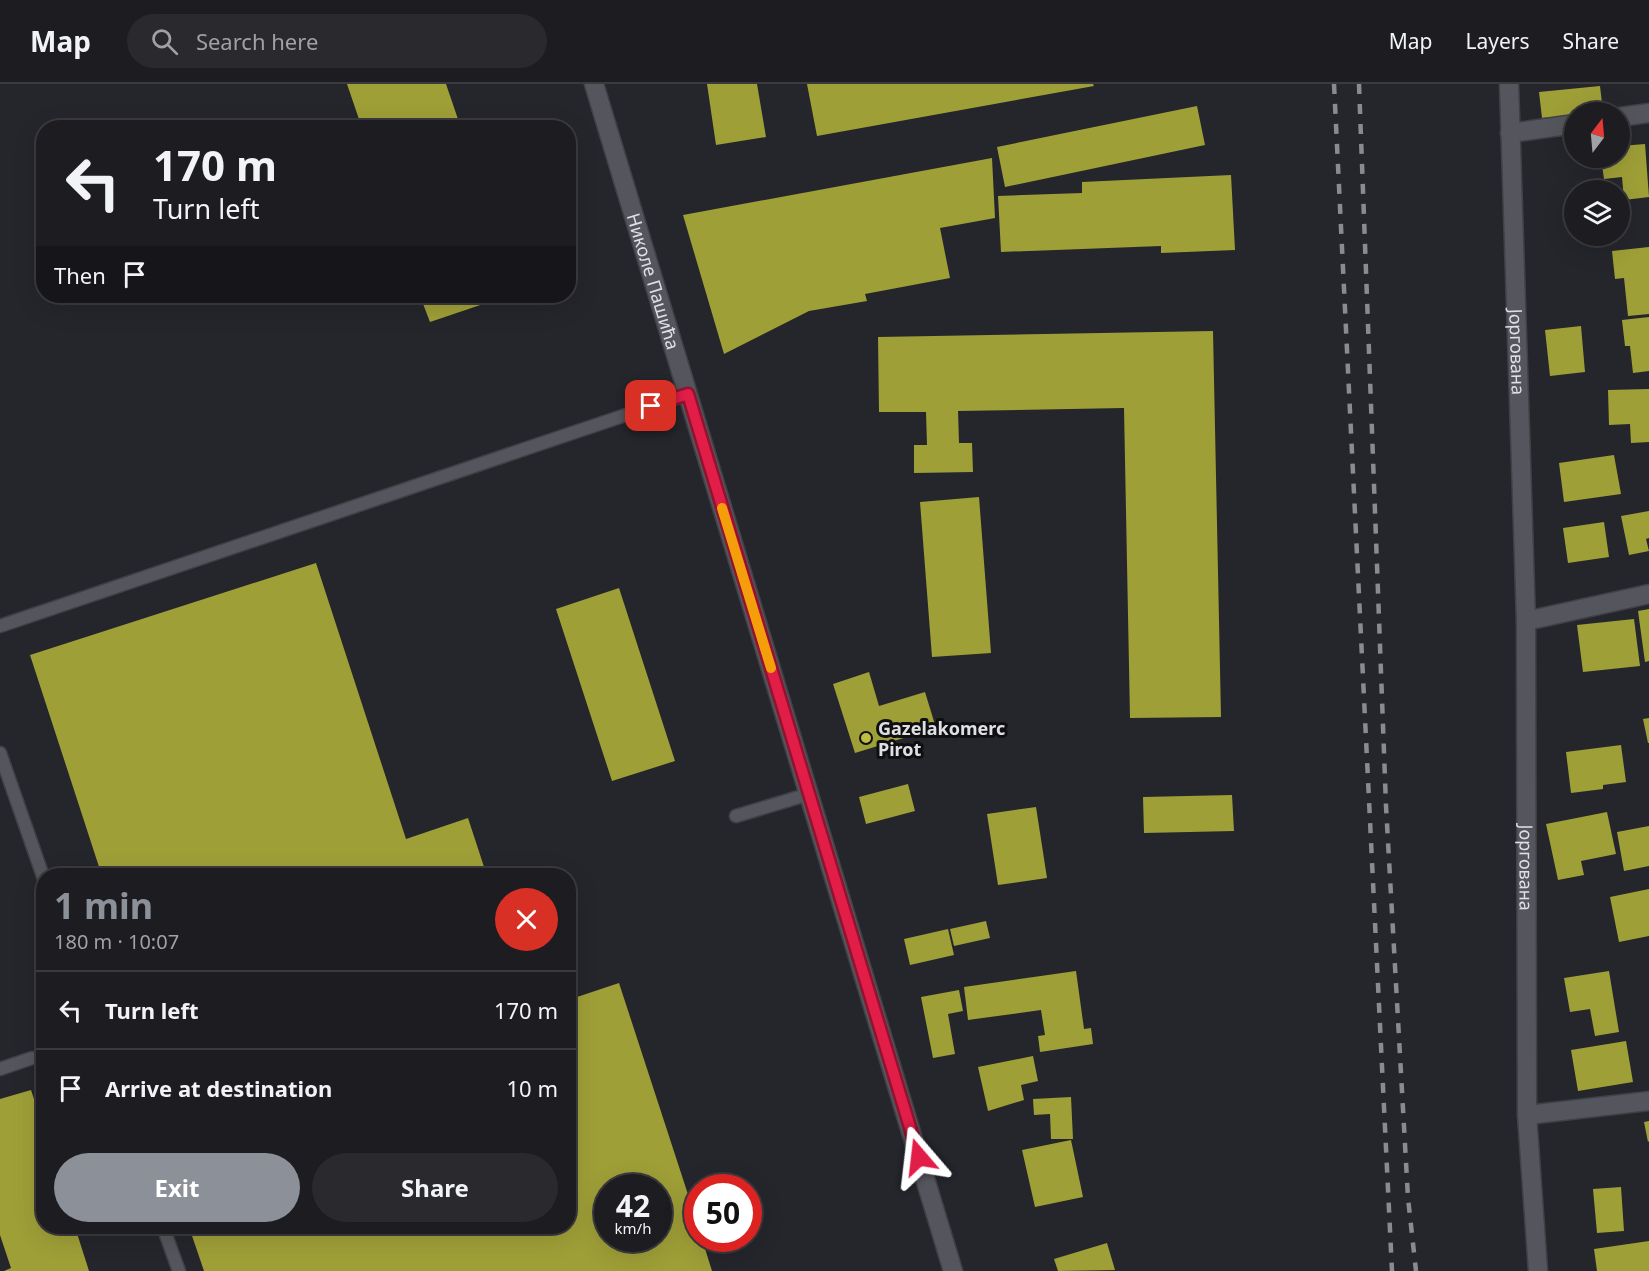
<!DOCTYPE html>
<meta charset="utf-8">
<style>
body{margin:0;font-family:"Noto Sans",sans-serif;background:#29292e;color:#f1f3f6;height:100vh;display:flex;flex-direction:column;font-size:22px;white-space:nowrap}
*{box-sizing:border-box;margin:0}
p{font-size:20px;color:#a0a1a5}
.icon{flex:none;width:33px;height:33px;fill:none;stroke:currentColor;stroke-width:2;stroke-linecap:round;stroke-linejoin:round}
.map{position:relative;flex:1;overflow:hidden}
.details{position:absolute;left:36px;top:784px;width:540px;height:366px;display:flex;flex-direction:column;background:#1c1c21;border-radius:24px;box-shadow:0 6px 24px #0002,0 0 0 2px #3a3a3f}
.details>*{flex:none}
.hud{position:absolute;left:36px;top:36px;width:540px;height:183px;border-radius:24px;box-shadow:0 6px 24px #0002,0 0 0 2px #3a3a3f;background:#1c1c21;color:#f1f3f6;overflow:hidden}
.needle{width:39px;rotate:16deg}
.controls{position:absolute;left:1564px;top:18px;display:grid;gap:12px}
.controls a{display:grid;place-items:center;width:66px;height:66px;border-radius:50%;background:#1c1c21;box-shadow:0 6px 24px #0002,0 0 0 2px #3a3a3f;font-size:30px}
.speed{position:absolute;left:594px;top:1090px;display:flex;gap:12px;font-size:30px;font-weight:700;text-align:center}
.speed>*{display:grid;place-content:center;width:78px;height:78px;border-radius:50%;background:#1c1c21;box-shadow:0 6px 24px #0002,0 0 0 2px #3a3a3f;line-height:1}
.speed small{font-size:15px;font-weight:400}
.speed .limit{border:9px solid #d22;background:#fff;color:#111}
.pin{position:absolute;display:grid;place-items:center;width:51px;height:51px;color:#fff;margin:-26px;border-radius:12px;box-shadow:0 3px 9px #0006}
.me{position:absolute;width:66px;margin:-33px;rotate:343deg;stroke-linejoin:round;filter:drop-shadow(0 0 4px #0008)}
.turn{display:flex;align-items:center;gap:21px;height:126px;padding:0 18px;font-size:27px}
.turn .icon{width:78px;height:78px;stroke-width:2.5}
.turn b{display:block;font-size:42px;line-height:51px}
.then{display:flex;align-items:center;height:57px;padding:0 18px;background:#0003;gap:12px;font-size:22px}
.round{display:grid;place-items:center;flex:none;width:63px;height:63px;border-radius:32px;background:#29292e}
.headline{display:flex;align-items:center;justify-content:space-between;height:102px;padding:0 18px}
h1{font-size:36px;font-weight:700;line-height:45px;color:#8c9099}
.button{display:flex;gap:12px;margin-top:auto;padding:12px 18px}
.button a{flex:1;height:69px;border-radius:36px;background:#8c9099;color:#fff;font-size:24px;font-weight:700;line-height:69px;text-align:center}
.button a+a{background:#29292e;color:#f1f3f6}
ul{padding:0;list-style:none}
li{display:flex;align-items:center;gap:18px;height:78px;padding:0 18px;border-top:2px solid #3a3a3f}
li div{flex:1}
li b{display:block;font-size:22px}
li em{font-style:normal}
header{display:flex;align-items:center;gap:36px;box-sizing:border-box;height:84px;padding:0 30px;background:#1c1c21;border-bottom:2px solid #3a3a3f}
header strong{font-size:28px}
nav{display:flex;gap:33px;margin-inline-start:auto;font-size:21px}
.search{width:420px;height:54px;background:#29292e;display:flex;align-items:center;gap:15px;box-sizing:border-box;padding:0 21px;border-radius:33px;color:#a0a1a5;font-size:22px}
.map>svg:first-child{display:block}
.building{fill:#9f9f38;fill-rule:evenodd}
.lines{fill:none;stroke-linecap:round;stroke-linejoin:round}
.lane-casing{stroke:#404147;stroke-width:15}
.street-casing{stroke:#404147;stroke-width:21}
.secondary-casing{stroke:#404147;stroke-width:21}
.lane{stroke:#55555d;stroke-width:12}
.street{stroke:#55555d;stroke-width:18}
.secondary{stroke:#55555d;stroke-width:18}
.rail{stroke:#8a8b90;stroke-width:4.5;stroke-dasharray:10 10;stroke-linecap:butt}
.route-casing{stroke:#92132f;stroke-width:15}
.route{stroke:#e11d48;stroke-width:10}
.slow{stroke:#f59e0b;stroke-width:10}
.poi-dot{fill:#bfbe41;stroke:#0f0f12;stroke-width:2}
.labels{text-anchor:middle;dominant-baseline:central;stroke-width:6;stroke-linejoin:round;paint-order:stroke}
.street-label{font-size:18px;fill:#dfe0e4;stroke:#0f0f12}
.poi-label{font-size:18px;font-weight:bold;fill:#dfe0e4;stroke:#0f0f12;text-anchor:start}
</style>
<header>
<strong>Map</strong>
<div class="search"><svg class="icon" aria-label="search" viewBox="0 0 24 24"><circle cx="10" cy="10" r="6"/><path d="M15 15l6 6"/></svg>Search here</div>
<nav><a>Map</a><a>Layers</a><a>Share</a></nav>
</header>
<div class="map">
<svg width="1649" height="1187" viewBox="0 0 1649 1187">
<rect width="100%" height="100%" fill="#25262c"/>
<path class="building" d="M347,0H446L461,44H362Z
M707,0H757L766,53L716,61Z
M807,0H1093L1094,2L817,52Z
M1600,2L1603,28H1575V31L1542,34L1539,8Z
M1197,22L1205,61L1005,103L997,63Z
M1645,60L1649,113L1624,116L1622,93L1604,95L1601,74H1620V62Z
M992,74L995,134L940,144L950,194L865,210L867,217L809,227L724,270L683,131Z
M1231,91L1235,166L1161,169V162L1001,168L998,112L1082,109V98Z
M1649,163V230L1628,232L1624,194L1615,195L1612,167Z
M420,212H507L430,238Z
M1649,233V287L1633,289L1630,262H1625L1622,236Z
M1581,242L1585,288L1550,292L1545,246Z
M1213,247L1221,633L1130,634L1124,324L958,327L959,359H972L973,388L914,389V361H927L926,328H879L878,253Z
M1649,305V358L1631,359L1630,340L1609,341L1608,306Z
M1614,371L1621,410L1564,418L1559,379Z
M979,413L991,569L932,573L920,418Z
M1649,427V454L1646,455L1649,467L1629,471L1621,432Z
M1604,438L1609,473L1568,479L1563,444Z
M316,479L406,755L468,734L487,792H102L30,571Z
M619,504L675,677L612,697L556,525Z
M1649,525V577L1645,578L1638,527Z
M1634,535L1640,582L1583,588L1577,541Z
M869,588L879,622L925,608L936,644L855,669L833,600Z
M1649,634V659H1648L1643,635Z
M1621,661L1626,698L1603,701V705L1571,709L1566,668Z
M908,700L915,727L866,740L859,713Z
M1232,711L1234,747L1144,749L1143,713Z
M1036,723L1047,794L998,801L987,730Z
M1607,728L1616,770L1581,777L1584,791L1558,796L1546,740Z
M1649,742V782L1624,787L1617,748Z
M1649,805V852L1619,858L1610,813Z
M986,837L990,854L954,862L950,845Z
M948,845L954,871L910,881L904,855Z
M1076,887L1084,945L1091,944L1093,960L1040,968L1038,952L1045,951L1041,926L968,936L964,903Z
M1609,887L1619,948L1595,952L1590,925L1570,928L1564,894Z
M619,899L698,1141V1155H702L712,1187H204L189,1143H568V916ZM608,1104H658V1155H608Z
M959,906L963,927L948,930L955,970L933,974L921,913Z
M1626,957L1633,998L1578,1007L1571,966Z
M1033,972L1038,997L1021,1001L1024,1016L988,1027L978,983Z
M31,1006L44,1045V1143H75L89,1187H4L11,1184L0,1151V1015Z
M1071,1013L1073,1055H1051L1050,1030L1034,1031L1033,1015Z
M1649,1037V1057L1648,1058L1644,1038Z
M1071,1056L1083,1113L1035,1123L1022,1066Z
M1621,1103L1624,1147L1597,1149L1593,1105Z
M1649,1157V1187H1597L1594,1165Z
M1107,1159L1115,1186L1058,1187L1054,1175Z"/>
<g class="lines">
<g class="lane-casing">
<path id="lane" d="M0,542L688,310
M0,669L44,795
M736,732L809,710
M0,985L32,974
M163,1143L179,1187"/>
</g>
<g class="street-casing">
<g id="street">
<path id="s1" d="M1509,0L1526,537L1527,1031L1538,1187"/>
<path d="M1620,33L1649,29"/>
<path d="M1510,49L1575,40"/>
<path d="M1526,537L1649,510"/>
<path d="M1527,1031L1649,1017"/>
</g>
</g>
<g class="secondary-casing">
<g id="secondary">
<path id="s2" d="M594,0L953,1187"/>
</g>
</g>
<use href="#lane" class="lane"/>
<use href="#street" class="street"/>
<use href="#secondary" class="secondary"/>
<path class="rail" d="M1334,0L1392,1187
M1359,0L1386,722L1408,1114L1416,1187"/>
</g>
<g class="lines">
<g class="route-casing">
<path id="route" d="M651,322L688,310L919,1073"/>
</g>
<use href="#route" class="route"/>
<path class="slow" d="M722,424L771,584"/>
</g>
<circle class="poi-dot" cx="866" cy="654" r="6"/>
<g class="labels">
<g class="street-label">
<text stroke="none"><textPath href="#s2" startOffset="206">Николе Пашића</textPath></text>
<text stroke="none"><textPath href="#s1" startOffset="268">Јоргована</textPath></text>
<text stroke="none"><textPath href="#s1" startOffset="784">Јоргована</textPath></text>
</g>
<g class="poi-label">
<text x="878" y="644">Gazelakomerc<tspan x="878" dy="21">Pirot</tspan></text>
</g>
</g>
</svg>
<div class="controls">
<a><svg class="needle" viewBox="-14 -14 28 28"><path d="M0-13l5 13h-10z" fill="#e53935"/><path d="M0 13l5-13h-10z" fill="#a0a1a5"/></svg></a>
<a><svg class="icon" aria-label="layers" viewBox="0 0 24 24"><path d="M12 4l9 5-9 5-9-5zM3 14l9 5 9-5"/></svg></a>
</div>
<div class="speed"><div>42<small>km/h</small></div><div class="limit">50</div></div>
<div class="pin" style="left:651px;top:322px;background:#d93025"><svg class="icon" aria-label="arrive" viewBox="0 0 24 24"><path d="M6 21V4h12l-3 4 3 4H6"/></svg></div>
<svg class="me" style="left:919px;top:1073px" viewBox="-20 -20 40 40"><path d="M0-17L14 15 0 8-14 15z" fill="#e11d48" stroke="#fff" stroke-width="4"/></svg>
<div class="hud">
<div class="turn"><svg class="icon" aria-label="left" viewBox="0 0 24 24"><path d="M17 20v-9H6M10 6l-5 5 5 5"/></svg><div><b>170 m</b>Turn left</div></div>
<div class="then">Then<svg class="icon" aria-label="arrive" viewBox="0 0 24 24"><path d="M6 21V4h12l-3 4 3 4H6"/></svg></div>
</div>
<section class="details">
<div class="headline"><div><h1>1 min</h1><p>180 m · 10:07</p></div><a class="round" style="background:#d93025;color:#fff"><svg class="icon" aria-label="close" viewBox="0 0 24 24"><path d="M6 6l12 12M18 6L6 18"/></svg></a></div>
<ul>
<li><svg class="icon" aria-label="left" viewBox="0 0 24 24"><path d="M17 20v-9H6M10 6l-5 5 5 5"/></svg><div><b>Turn left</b></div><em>170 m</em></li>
<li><svg class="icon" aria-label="arrive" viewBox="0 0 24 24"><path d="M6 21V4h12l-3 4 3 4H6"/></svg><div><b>Arrive at destination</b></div><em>10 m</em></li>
</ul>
<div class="button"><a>Exit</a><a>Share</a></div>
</section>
</div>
